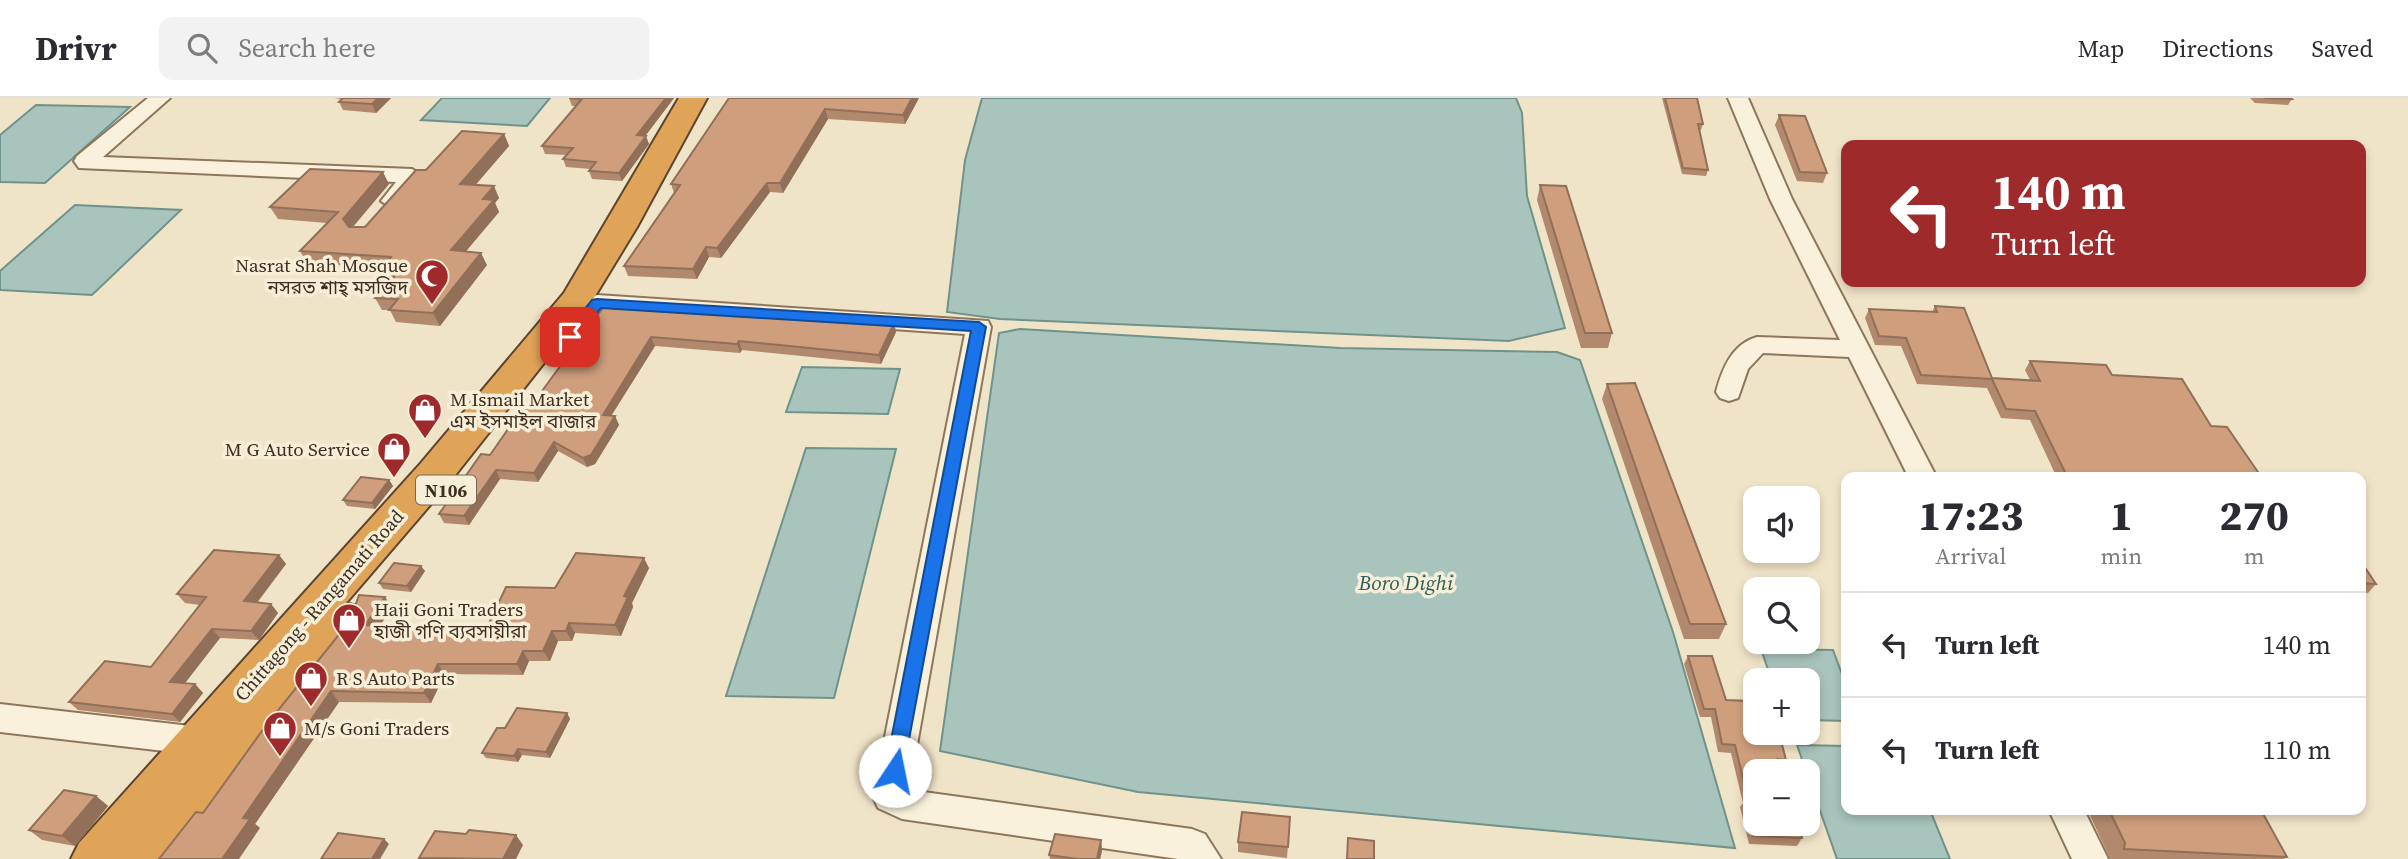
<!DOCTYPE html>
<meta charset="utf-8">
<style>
body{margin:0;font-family:"Source Serif 4","Noto Sans Bengali",serif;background:#f2f2f3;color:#2b2b33;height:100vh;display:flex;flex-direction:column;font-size:26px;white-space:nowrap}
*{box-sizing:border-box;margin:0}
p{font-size:23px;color:#7c7c81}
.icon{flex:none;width:38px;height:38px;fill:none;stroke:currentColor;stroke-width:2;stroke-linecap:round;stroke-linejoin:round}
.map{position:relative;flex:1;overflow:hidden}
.panel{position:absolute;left:1841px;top:374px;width:525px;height:343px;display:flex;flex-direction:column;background:#fff;border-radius:14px;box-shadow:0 4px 10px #0003}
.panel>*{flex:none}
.banner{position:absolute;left:1841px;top:42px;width:525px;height:147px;border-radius:14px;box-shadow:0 4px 10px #0003;background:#9e2a2b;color:#fff;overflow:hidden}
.controls{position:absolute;left:1743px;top:388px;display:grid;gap:14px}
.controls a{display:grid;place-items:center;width:77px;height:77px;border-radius:14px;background:#fff;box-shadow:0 4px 10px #0003;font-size:35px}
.pin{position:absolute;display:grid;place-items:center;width:60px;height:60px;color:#fff;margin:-30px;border-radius:14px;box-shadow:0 4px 10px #0006}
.me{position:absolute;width:77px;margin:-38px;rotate:11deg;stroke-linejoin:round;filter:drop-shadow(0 0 5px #0008)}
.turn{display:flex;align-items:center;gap:24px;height:147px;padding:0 35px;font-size:32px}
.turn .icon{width:91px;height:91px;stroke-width:2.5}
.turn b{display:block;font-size:49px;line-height:60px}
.eta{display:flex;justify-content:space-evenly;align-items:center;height:119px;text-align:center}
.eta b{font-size:42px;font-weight:800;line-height:49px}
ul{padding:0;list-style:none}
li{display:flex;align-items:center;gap:21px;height:105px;padding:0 35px;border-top:2px solid #e1e1e2}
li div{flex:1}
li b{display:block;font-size:26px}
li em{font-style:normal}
header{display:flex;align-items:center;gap:42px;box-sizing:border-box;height:98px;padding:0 35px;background:#fff;border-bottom:2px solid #e1e1e2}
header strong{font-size:33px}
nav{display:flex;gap:38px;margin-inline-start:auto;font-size:24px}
.search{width:490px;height:63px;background:#f2f2f3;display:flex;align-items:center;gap:18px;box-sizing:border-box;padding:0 24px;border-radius:14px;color:#7c7c81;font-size:26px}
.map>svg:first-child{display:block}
.water{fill:#a9c4bc;stroke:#6f938a;stroke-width:2}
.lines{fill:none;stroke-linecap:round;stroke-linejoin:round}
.minor-casing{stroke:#8d765c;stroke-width:4}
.highway-casing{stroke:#5b4430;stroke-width:4}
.minor{fill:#faf1dc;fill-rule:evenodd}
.highway{fill:#e0a458;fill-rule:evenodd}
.wall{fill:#b2896c}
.shaded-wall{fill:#916f58}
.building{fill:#cf9f7d;stroke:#916f58;stroke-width:2}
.route{fill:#1a73e8;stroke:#114b97;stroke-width:2}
.labels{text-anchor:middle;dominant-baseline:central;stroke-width:7;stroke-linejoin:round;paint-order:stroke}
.shield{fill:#f7eed8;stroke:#756857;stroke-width:2}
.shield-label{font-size:18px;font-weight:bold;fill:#3d2e20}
.poi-label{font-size:19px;fill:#3d2e20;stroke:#f7eed8;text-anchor:start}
.street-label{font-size:19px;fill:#3d2e20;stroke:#f7eed8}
.water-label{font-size:21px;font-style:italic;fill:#2f5d5a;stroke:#f7eed8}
</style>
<header>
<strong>Drivr</strong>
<div class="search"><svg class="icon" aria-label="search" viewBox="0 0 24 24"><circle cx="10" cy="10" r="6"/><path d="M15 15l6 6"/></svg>Search here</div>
<nav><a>Map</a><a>Directions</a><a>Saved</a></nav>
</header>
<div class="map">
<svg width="2408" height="761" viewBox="0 0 2408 761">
<rect width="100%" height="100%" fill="#f0e4c8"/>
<path class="water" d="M442,0H550L527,28L421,22Z
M982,0H1516L1522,15L1527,98L1565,230L1509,243L1000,221L947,214L965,62Z
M36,7L130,9L45,85L0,84V37Z
M75,107L181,112L92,197L0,192V173Z
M1020,231L1340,250L1557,254L1580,262L1673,534L1735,750L1138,694L940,653L999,235Z
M802,269L900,271L888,316L786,314Z
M806,350L896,351L834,600L726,598Z
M1761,551L1833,552L1846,587V623L1808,622V583H1772Z
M1797,647L1846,648V712H1930L1950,761H1837Z"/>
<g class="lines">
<g class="minor-casing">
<path id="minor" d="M148,0H170L103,59L412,71L423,78L400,108L392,110L381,103L396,84L79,70L74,63L77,58Z
M1728,0H1748L1792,101L1937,380H1909L1849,259L1763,255L1748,271L1738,300L1729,303L1720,300L1716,294C1722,271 1732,246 1757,239L1840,242L1770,101Z
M597,197L988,223L991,229L909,692L1192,731L1205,736L1221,761H1178L902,721L878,710L873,699L965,236L588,210L585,205L588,200Z
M0,606L199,629L211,633L216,643L211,653L199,657L0,634Z
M2049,712H2084L2108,761H2072Z"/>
</g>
<g class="highway-casing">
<path id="highway" d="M679,0H707L637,129L589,208L449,385L346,505L356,508L362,520L356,532L173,761H71L79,745L421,365L564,195Z"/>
</g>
<use href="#minor" class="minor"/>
<use href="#highway" class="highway"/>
</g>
<path class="wall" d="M334,0H391L376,15L343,12L339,4L341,1Z
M569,0H674L645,38L649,46L622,83L592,81L589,73L591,71L566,69L563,61L567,57L545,56L542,48L576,8H572Z
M729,0H919L905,26L828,21L783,95L770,94L721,160L709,159L697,181L628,178L624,168L674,95L671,86Z
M1662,0H1697L1703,26L1701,32H1699L1708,72L1706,78L1682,76Z
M2250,0H2291L2292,1L2288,7L2255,5Z
M1779,17L1827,75L1823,85L1797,83L1775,27Z
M504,36L509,48L475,87L499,100L495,105L499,114L466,153L487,167L440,228L396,224L390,212H382L375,200L387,186L381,175L384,170L307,165L300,153L327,125L278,121L270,109L389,86L353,129H365L426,72Z
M1540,87L1612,235L1608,250H1581L1537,102Z
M605,207L894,225L896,234L881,266L742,252L740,255L655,248L611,318H615L619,327L595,366L587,369L558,353L538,384L500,381L469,427L444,425L439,416L531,308Z
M1935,208L1992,280L2030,282L2025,272L2030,263L2112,277L2211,328L2262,380H2057L2030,322L2001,320L1987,290L1917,286L1901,248L1875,247L1865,220L1869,211L1932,214Z
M1607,286L1726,526L1719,541H1684L1602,301Z
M389,382L393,388L375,411L347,408L343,402Z
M279,457L286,466L257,505L271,506L278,515L259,542L220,540L184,585L195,586L203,595L180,624L78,612L69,604L151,569L200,507L185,505L177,496Z
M2361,465L2376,486L2368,495L2361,494Z
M649,470L632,505L633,509L621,538L575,535L572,543H558L550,563H529L523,577L445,576L431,605L339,604L255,726L260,730L203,715L385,499L392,510L379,528L409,533L485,534L555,490Z
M425,473L411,494L383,491L379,485Z
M1688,558L1755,635L1786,662L1781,670L1802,740L1797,748L1749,746L1740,709L1743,705L1731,655L1718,654L1711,619H1700L1684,566Z
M567,615L570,621L550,660L522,657L518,664L486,660L482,655L505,630Z
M96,698L108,708L75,748L42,742L29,732Z
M2089,712H2261L2287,759L2284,761H2110L2088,713Z
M1290,719L1287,760L1238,754V744Z
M1101,742L1102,753L1100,761H1050L1049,757Z"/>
<path class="shaded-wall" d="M378,0H391L376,15L372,6Z
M666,0H674L640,45L637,37Z
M912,0H919L905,26L903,17Z
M825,11L828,21L783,95L780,85Z
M504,36L509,48L466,98L460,86Z
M646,38L649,46L622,83L619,75Z
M383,74L389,86L349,133L343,121Z
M767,85L770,94L721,160L717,150Z
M494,88L499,100L495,105L499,114L457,164L451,152L483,101Z
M706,149L709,159L697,181L693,171Z
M481,155L487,167L440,228L433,215Z
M894,225L896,234L881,266L879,257Z
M651,239L655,248L606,326L603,317Z
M739,243L742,252L740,255L737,246Z
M615,318L619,327L595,366L587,369L583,360Z
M554,344L558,353L538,384L534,375Z
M496,372L500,381L469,427L464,418Z
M389,382L393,388L375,411L372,405Z
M279,457L286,466L251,512L244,503Z
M644,460L649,470L632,505L633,509L621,538L615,527L624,498Z
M421,468L425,473L411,494L407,488Z
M385,499L392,510L373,538L365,527Z
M271,506L278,515L259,542L251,533Z
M569,525L575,535L572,543L566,533Z
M212,531L220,540L179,593L170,584Z
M552,533L558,543L550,563L543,553Z
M523,553L529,563L523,577L517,566Z
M438,566L445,576L431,605L424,595Z
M195,586L203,595L180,624L172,616Z
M331,593L339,604L255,726L260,730L239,761H222L243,720Z
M567,615L570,621L550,660L546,654Z
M518,651L522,657L518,664L514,658Z
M96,698L108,708L75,748L62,738Z
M516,737L523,747L516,761H503Z
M384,741L389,746L380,761H372Z
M1101,742L1102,753L1100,761H1097Z"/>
<path class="building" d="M343,0H378L372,6L339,4Z
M569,0H666L637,37L646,38L619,75L589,73L596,64L563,61L573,50L542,48L582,1Z
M729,0H912L903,17L825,11L780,85H767L717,150L706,149L693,171L624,168L680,87L671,86Z
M1665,0H1697L1703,26H1698L1708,72L1683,70Z
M2264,0H2291L2292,1Z
M1779,17L1805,18L1827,75L1800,74Z
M462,33L504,36L460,86L494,88L483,101L494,102L451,152L481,155L433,215L389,212L398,201L375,200L397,175H381L391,159L300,153L338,114L270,109L310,71L383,74L343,121L349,129H365L416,72H426Z
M1540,87L1566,88L1612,235H1585Z
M605,207L894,225L879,257L739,243L737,246L651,239L603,317L615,318L591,357L583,360L554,344L534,375L496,372L464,418L439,416L481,356L490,357L524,308H531Z
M1935,208L1964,210L1992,280L2040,283L2030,263L2106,267L2112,277L2182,281L2211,328L2227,329L2262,380H2068L2035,313L2006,311L1992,281L1921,277L1906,240L1879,238L1869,211L1937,214Z
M1635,285L1726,526H1690L1607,286Z
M361,379L389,382L372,405L343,402Z
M214,452L279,457L244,503L271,506L251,533L212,531L170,584L195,586L172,616L69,604L105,563L151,569L206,499L177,496Z
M576,455L644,460L624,498L628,499L615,527L569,525L566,533H552L543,553H523L517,566H438L424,595L331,593L243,720L250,721L222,761H159L196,714L203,715L267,626L350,523L359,497L385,499L365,527L406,529L404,533L485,534L506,489L555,490Z
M394,465L421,468L407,488L379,485Z
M2361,465H2362L2376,486L2361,485Z
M1688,558H1712L1726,602L1750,603L1755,623V635H1779L1786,662L1778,661L1782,674H1755V726H1798L1802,740L1753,738L1745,701H1748L1735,647L1722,646L1715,611H1704Z
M517,610L567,615L546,654L518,651L514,658L482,655L497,630H505Z
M64,692L96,698L62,738L29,732Z
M2109,712H2261L2287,759L2124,751L2125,745Z
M1242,714L1290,719L1288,749L1238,744Z
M469,732L516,737L503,761L419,760L435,733L466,736Z
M338,735L384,741L372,761H321Z
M1055,736L1101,742L1097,761H1078L1049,757Z
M1348,740L1374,743V761H1347Z"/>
<path class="route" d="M597,201L979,224L986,229L902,679L895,681L888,679L885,673L971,233L601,210L575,243H565V236L592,202Z"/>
<defs>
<g id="mosque-pin" transform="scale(1.75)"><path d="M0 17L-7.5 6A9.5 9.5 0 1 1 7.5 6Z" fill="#9e2a2b" stroke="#f7eed8"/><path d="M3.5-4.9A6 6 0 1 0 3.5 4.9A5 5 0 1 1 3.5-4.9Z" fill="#fff"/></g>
<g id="shop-pin" transform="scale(1.75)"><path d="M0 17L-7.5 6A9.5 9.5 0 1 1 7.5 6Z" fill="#9e2a2b" stroke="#f7eed8"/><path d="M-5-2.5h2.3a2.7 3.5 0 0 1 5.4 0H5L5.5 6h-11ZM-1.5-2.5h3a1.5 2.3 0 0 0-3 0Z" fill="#fff"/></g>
</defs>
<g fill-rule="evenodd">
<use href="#mosque-pin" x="432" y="178"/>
<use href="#shop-pin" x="425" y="312"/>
<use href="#shop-pin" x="394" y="351"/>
<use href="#shop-pin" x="349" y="522"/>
<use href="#shop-pin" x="311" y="580"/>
<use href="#shop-pin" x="280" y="630"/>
</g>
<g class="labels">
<rect class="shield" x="416" y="377.5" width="60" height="29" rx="5"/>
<g class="shield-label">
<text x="446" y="392">N106</text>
</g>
<g class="poi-label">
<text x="408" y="167" text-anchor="end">Nasrat Shah Mosque<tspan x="408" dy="22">নসরত শাহ্‌ মসজিদ</tspan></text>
<text x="450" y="301">M Ismail Market<tspan x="450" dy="22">এম ইসমাইল বাজার</tspan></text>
<text x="370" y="351" text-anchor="end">M G Auto Service</text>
<text x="374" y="511">Haji Goni Traders<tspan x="374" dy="22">হাজী গণি ব্যবসায়ীরা</tspan></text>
<text x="336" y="580">R S Auto Parts</text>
<text x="304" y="630">M/s Goni Traders</text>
</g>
<g class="street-label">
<text transform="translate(319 507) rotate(-49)">Chittagong - Rangamati Road</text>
</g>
<g class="water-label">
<text x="1406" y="484">Boro Dighi</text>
</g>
</g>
</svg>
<div class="controls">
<a><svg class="icon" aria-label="sound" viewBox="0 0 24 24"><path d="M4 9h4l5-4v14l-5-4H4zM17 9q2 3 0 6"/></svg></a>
<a><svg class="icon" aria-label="search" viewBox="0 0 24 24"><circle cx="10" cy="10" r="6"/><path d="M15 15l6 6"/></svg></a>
<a>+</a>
<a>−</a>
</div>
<div class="pin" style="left:570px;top:239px;background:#d93025"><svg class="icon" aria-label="arrive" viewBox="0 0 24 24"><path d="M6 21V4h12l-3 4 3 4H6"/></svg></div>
<svg class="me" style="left:895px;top:673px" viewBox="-20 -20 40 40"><circle r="19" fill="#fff"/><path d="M0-13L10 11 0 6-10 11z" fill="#1a73e8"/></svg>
<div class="banner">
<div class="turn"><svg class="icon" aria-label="left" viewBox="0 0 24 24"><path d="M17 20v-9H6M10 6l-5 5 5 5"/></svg><div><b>140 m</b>Turn left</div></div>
</div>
<section class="panel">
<div class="eta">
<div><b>17:23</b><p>Arrival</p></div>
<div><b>1</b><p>min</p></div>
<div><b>270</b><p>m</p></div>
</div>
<ul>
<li><svg class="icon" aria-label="left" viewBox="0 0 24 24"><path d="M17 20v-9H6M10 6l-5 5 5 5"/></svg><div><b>Turn left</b></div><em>140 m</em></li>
<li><svg class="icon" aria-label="left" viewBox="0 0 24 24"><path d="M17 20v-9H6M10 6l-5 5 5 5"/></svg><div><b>Turn left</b></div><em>110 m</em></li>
</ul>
</section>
</div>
